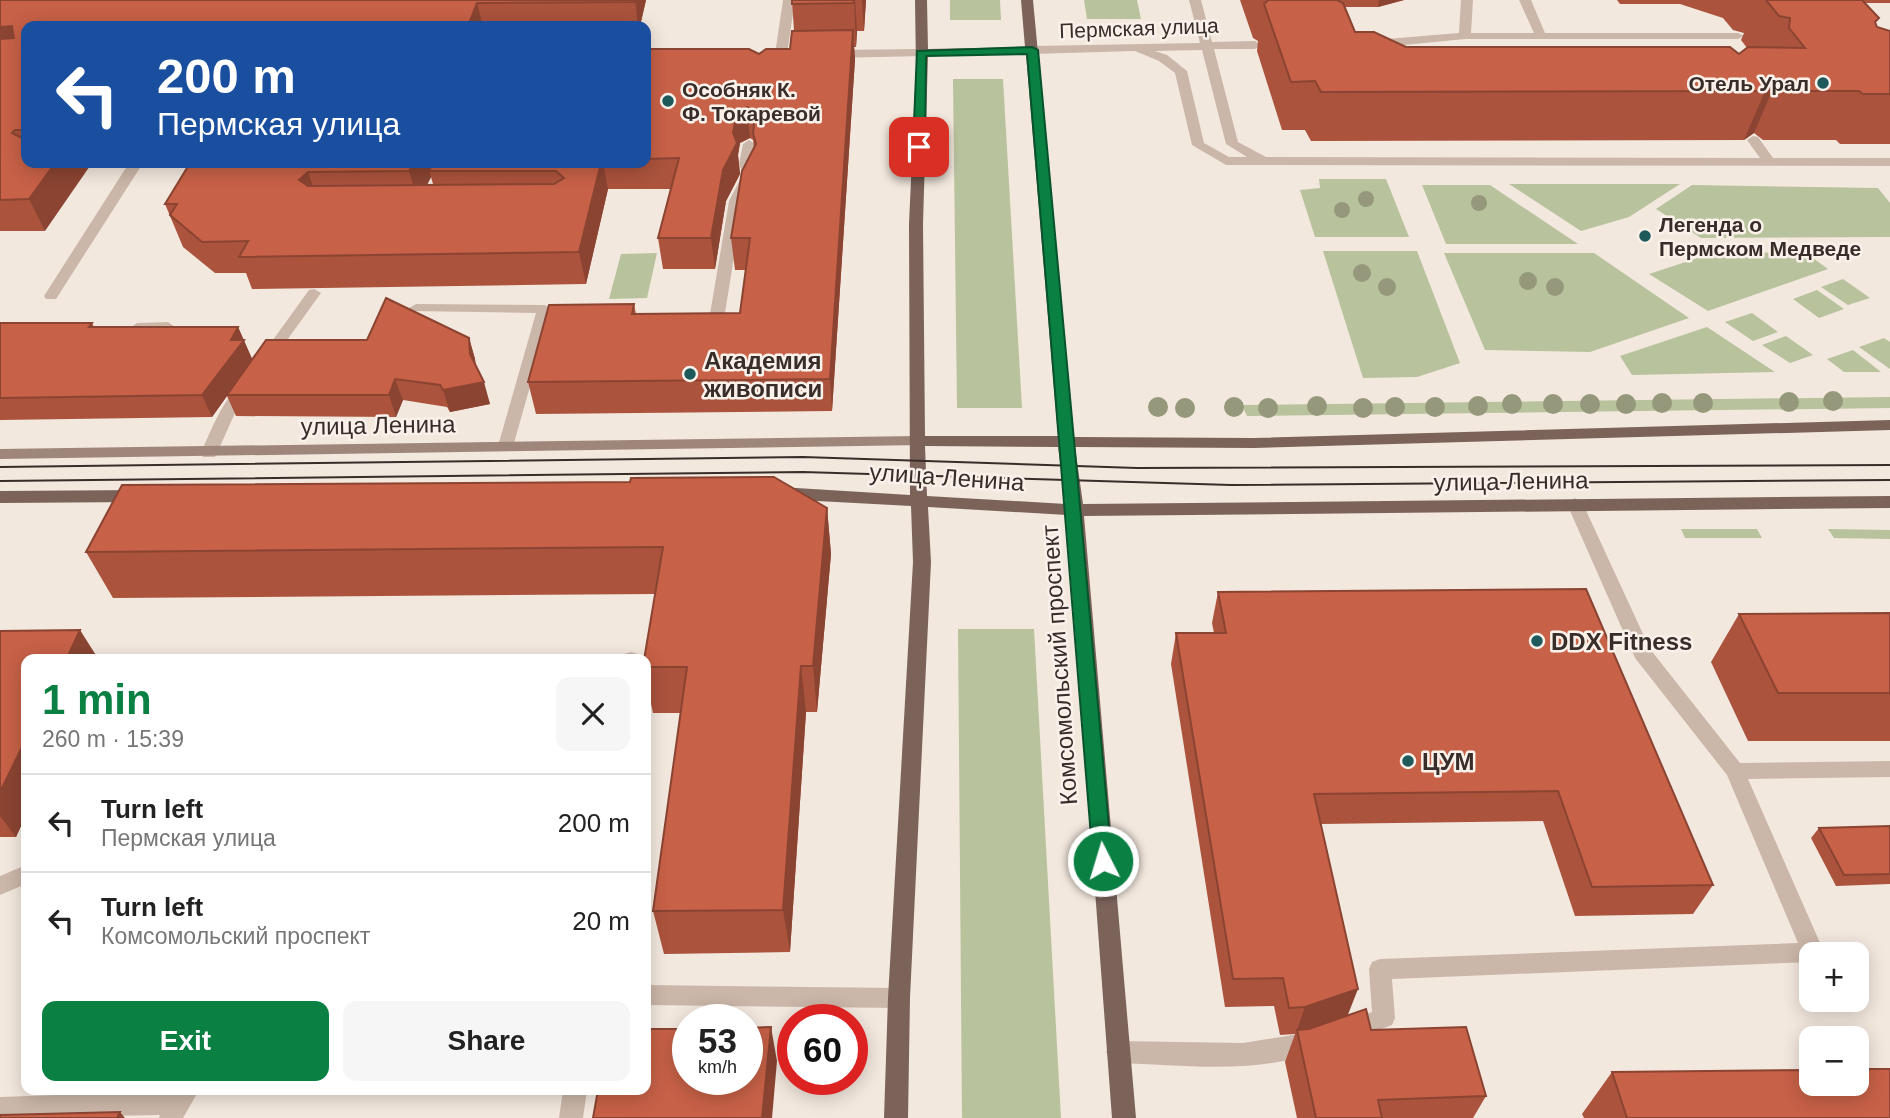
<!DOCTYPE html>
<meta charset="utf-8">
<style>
body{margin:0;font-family:Arial,sans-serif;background:#f6f6f6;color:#222;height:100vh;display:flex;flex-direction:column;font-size:26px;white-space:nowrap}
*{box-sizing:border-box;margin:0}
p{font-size:23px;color:#767676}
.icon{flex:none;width:38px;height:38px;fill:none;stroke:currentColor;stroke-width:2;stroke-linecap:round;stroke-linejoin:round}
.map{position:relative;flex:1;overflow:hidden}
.panel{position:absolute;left:21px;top:654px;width:630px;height:441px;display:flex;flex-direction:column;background:#fff;border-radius:14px;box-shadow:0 4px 18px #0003}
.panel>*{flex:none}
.top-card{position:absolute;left:21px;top:21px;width:630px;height:147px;border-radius:14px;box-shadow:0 4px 18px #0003;background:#1a4fa0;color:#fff;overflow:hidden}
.buttons{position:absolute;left:1799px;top:942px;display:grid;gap:14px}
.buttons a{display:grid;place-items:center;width:70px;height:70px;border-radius:14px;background:#fff;box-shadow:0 4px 18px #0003;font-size:35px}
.speed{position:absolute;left:672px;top:1004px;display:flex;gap:14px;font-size:35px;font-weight:700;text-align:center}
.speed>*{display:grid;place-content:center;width:91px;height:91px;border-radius:50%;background:#fff;box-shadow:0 4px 18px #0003;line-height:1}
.speed small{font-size:18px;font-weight:400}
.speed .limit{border:10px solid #d22;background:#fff;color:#111}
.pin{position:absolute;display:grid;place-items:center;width:60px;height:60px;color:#fff;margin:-30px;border-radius:14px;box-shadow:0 4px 10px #0006}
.me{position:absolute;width:77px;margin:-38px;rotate:355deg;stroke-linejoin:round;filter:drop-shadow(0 0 5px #0008)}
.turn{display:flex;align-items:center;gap:24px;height:147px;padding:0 21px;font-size:32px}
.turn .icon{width:91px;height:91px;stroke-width:2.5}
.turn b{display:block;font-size:49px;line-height:60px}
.round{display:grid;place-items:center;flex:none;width:74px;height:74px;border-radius:14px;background:#f6f6f6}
.summary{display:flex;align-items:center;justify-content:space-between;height:119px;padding:0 21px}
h1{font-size:42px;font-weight:700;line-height:52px;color:#0b8043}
.primary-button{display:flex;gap:14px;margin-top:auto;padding:14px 21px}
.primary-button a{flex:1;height:80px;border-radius:14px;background:#0b8043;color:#fff;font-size:28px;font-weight:700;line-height:80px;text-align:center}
.primary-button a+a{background:#f6f6f6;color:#222}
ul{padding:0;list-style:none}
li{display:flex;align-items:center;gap:21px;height:98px;padding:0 21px;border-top:2px solid #e0e0e0}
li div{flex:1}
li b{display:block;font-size:26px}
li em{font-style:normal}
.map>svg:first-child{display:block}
.green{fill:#b8c29d}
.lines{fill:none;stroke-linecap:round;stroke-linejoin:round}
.lane{fill:#cbb7a9;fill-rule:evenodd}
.street{fill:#cbb7a9;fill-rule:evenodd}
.secondary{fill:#9f867a;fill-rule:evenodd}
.primary{fill:#7b635a;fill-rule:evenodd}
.tram{stroke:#382d29;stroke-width:2}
.tree{fill:#96987c}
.wall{fill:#ab533d;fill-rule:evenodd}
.shaded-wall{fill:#8b4432}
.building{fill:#c76147;stroke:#8b4432;stroke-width:2}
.route{fill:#0b8043;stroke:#07532c;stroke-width:2}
.poi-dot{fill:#1e5a5b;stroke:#faf2ea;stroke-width:2.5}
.labels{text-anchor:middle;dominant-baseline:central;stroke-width:5;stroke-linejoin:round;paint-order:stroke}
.far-street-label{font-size:21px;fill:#382d29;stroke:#faf2ea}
.far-poi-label{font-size:21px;font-weight:bold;fill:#382d29;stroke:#faf2ea;text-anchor:start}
.poi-label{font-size:24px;font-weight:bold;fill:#382d29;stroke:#faf2ea;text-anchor:start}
.street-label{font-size:24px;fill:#382d29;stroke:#faf2ea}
</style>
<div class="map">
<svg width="1890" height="1118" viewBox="0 0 1890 1118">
<rect width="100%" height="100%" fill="#f3e8de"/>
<path class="green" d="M950,0H1000L1001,20H950Z
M1084,0H1137L1141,19H1087Z
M953,79H1003L1022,408H957Z
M1319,179H1386L1409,237H1315L1300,190L1320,188Z
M1509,184H1680L1629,217L1581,231Z
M1422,185H1490L1578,244H1446Z
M1692,185L1878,188L1890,203V237L1701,238L1656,209Z
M1323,251H1417L1460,363L1417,377L1363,378Z
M1716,252L1806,253L1828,269L1708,311L1649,274Z
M657,253L647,298L609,299L621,254Z
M1444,253H1594L1689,318L1590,352L1485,350Z
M1843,279L1870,298L1848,305L1821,287Z
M1817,290L1844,309L1819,318L1793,299Z
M1752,313L1778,332L1753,341L1725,322Z
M1707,327L1775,372L1632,375L1620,356Z
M1786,336L1813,355L1790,363L1762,345Z
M1884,338L1890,342V369L1859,347Z
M1853,350L1881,372H1844L1827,359Z
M1890,397V408L1247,416L1242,405Z
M1681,529H1757L1762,538H1685Z
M1828,529L1890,530V539L1834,538Z
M958,629H1034L1061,1118H962Z"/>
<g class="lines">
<path class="lane" d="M783,0H795L787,54L781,58L775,54Z
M1189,0H1201L1212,42L1255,41L1261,45L1255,49H1214L1238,142L1266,157L1760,158L1747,140L1753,136L1758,137L1773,158H1890V166L1226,165L1192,145L1175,73L1159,61L1135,51L1032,54L1026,50L1032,46L1200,43ZM1202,50L1226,144L1247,157H1229L1204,143L1187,71L1167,55L1155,51Z
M1461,0H1473L1471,33H1534L1519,0H1531L1545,33H1738L1744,36L1738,39H1465L1374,48L1368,44L1374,40L1459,33Z
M749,140L755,144L753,164L757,174L743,201L724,319L717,324L696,322V316L710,314L729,201L743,174L739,164L743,144Z
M129,163H143L56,299H46L44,296Z
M314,289L321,293L272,361H262L259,358L262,355L309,290Z
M416,304L545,305L552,309L512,450H500L498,446L536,313L411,311L409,308Z
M168,322L175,327L173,330L137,333L130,328L137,323Z
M245,384L253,389L235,413L217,453L215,457H203L201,453C209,435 226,390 245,384Z
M1575,498L1583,504L1650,649L1740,763L1890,761V777L1748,779L1824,952L1811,954V962L1392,979L1395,1018L1392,1025L1347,1042L1339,1039L1336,1031L1339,1023L1372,1012L1369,969L1372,962L1380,959L1798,943L1727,775L1635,658L1567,504Z
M631,652L638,654L640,660H622L624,654Z
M26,865V884L0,895V876Z
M646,985L899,988L907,991L910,998L907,1005L899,1008L646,1005Z
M1311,1032L1319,1035L1322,1043L1319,1051C1257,1075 1183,1065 1118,1063L1110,1060L1106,1052L1110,1044L1118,1041L1243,1043Z
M199,1090L183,1118H159L160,1115L0,1118V1097Z
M563,1090H587L583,1118H559Z"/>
<path class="street" d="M920,49L924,50V56L833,58L827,54L833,50Z"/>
<path class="secondary" d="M917,436L923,437L925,441L923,445L0,459V449Z"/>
<path class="primary" d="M915,0H927L928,49L1025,47L1021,0H1033L1074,437L1254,438L1890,420V430L1254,448L1075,447L1083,504L1890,496V508L1084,516L1136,1118H1112L1067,515L928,507L931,562L910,998L908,1118H884L888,998L913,562L911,506L780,499L772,493L780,487L910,495L909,224L916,69ZM1026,54L1058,436H925L923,224L928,56ZM925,446L1058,447L1066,504L927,496Z
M140,490L148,496L140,502L0,503V491Z"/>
<path class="tram" d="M0,467L803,457L1137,468L1890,465
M0,481L803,472L1231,485L1890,480"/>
</g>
<g class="tree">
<circle cx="1366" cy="199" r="8"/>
<circle cx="1479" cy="203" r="8"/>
<circle cx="1342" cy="210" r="8"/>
<circle cx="1362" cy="273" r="9"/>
<circle cx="1528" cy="281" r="9"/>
<circle cx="1387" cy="287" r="9"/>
<circle cx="1555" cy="287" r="9"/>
<circle cx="1833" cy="401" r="10"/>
<circle cx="1789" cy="402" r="10"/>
<circle cx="1662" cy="403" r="10"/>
<circle cx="1703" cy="403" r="10"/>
<circle cx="1512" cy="404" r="10"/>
<circle cx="1553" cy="404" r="10"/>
<circle cx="1590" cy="404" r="10"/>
<circle cx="1626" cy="404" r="10"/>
<circle cx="1317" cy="406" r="10"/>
<circle cx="1478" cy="406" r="10"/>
<circle cx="1158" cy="407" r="10"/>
<circle cx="1234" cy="407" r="10"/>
<circle cx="1395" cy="407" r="10"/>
<circle cx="1435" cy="407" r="10"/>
<circle cx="1185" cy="408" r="10"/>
<circle cx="1268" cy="408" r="10"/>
<circle cx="1363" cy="408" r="10"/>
</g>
<path class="wall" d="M0,0H646L640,26H26V163L45,231H0Z
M792,0H866L864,31H857L856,47H854L855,59L832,411L536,414L528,382L634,304L636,314L740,313L746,270H735L731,238L754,148L753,140L750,138L740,143L738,155L740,174L726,201L715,269H663L658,238L671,189H608L586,284L252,289L246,273H215L183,247L165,204L190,163H646V49L759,54L790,49L794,31ZM431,177L433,184L427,185Z
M1240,0H1404L1378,7H1345L1355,32L1406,47L1739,54L1747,48L1741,40L1744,33L1733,30L1723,18L1680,4H1620L1617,0H1890V3H1865L1877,27L1890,31V144H1840L1836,140H1763L1754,133L1744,140L1311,141L1305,130H1282L1257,51L1258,41L1253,38Z
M0,323H92L94,327H238L252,359L367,340L469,338L475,359L476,366L490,404L450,412L447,407L403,400L396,417L236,416L227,396L212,417L0,420Z
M827,508L831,554L817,712H806L790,952L664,954L653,911L681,713H653L646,681V660L655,594L113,598L86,552Z
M1586,589L1713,885L1693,914L1575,916L1543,821L1321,824L1347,1015L1371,1030L1486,1096L1473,1118H1297L1285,1062L1295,1034L1280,1035L1274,1006L1225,1007L1171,664L1176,633H1214L1212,623L1218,592Z
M1890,613V741H1748L1711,662L1739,614Z
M0,631L26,660V815L16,837H0Z
M1890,826V884L1836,886L1811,838L1819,828Z
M1612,1072L1890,1118H1584L1582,1114Z"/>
<path class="shaded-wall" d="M635,0H646L640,26H638Z
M854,0H855L857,31L856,47Z
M862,0H866L864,31Z
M1379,0H1404L1378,7Z
M477,3L483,26H468Z
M12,26L26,55L0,58V27Z
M853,30L855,59L832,411L830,379Z
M1775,84L1754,133L1744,140L1765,91Z
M747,107L750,138L740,143L738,155L740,174L726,201L715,269L711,238L723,170L733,133L737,113Z
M55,163H92L45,231L29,199Z
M414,163H438L429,171L431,177L418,202L409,171Z
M601,163H603L608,189L586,284L579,252Z
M308,172L319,203L299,180Z
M238,327L253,361L227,395V396L212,417L202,395Z
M469,338L475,359L476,376L470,354Z
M395,379L403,400L396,417L389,395Z
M484,382L490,404L450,412L443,390Z
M827,508L831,554L817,712L813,666Z
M80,630L99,660H66Z
M801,666L806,712L790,952L783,910Z
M26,739V815L16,837L0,816V792Z
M1358,989L1347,1017L1298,1034L1297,1030L1305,1007Z
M771,1027L777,1061L772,1118H762Z
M120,1112L125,1118H117Z"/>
<path class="building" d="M0,0H635L634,2L477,3L468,26H26V130H15L12,133L24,139L26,137V163H55L29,199L0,200V39L14,38L12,26L0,27Z
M792,0H854V3L792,4Z
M1268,0H1337L1343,3L1355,32H1374L1406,47H1730L1739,54L1748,47L1805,48L1789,28L1790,18L1779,16L1766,0H1862L1879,18L1875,22L1877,27L1890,31V94H1863L1859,91H1785L1775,84L1765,91L1321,92L1315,81L1291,82L1264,4Z
M853,30L830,379L528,382L549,305L634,304L632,314L740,313L750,238H731L742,171L756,144L753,133L755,114L747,107L737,113L733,133L737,143L723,170L711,238H658L679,158L646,159V49H749L759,54L766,49H790L792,31Z
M190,163H414L409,171L308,172L299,180L308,186L554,184L564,178L556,171H429L433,163H601L579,252L239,257L248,241L202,242L170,215L177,204H165Z
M386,298L469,338L470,354L484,382L443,390L440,385L395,379L389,395H227L266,340H367Z
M0,323H92L89,327H238L231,340H244L202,395L0,398Z
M774,477L827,508L813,666H801L783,910L653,911L687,667H646V660H644L663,547L86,552L122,485L630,482L631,478Z
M1586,589L1713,885L1592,887L1558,791L1314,794L1358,989L1305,1007L1289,1008L1283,978L1233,979L1176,633H1226L1218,592Z
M1890,613V693H1778L1739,614Z
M80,630L66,660H26V739L0,792V631Z
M1890,826V874L1844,875L1819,828Z
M1366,1009L1371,1030L1466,1027L1486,1096L1378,1100L1382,1118H1316L1297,1030L1309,1029Z
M771,1027L762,1118H593L598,1090H646V1029H688V1080H747V1028Z
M1857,1069H1890V1118H1627L1612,1072L1811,1070V1083H1857Z
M120,1112L117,1118H0V1115Z"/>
<path class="route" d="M1032,47L1038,50C1062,321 1089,590 1112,861L1109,867H1096L1093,861C1073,592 1049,323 1027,54L926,56L925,147L919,150L913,147L917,51Z"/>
<g class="poi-dot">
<circle cx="1823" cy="83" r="7"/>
<circle cx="668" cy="101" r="7"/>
<circle cx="1645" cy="236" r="7"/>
<circle cx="690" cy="374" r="7"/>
<circle cx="1537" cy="641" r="7"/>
<circle cx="1408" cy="761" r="7"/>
</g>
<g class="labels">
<g class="far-street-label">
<text transform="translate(1139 28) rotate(-2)">Пермская улица</text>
</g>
<g class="far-poi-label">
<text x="1809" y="83" text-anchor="end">Отель Урал</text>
<text x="682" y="89">Особняк К.<tspan x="682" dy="24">Ф. Токаревой</tspan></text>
<text x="1659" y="224">Легенда о<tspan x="1659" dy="24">Пермском Медведе</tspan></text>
</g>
<g class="poi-label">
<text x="704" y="360">Академия<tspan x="704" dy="28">живописи</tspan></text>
<text x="1551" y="641">DDX Fitness</text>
<text x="1422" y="761">ЦУМ</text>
</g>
<g class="street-label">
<text transform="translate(378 425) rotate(-1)">улица Ленина</text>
<text transform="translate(947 477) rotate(4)">улица Ленина</text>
<text transform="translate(1511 481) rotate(-1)">улица Ленина</text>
<text transform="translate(1059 665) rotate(-94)">Комсомольский проспект</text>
</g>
</g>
</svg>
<div class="buttons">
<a>+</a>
<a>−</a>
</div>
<div class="speed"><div>53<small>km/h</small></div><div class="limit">60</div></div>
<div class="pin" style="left:919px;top:147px;background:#d93025"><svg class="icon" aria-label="arrive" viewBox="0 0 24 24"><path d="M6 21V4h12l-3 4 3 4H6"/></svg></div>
<svg class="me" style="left:1103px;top:861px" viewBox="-20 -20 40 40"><circle r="17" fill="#0b8043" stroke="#fff" stroke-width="3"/><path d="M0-11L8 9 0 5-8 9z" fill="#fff"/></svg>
<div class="top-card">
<div class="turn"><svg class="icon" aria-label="left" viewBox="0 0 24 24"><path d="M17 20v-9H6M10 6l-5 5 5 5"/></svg><div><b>200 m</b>Пермская улица</div></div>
</div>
<section class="panel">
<div class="summary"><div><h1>1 min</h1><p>260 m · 15:39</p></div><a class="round"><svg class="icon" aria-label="close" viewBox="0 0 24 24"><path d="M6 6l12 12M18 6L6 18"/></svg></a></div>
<ul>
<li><svg class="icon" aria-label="left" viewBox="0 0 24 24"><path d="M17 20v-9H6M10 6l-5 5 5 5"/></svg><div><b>Turn left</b><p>Пермская улица</p></div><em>200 m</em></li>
<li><svg class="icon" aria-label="left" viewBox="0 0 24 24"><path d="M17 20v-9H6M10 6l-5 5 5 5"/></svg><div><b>Turn left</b><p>Комсомольский проспект</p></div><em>20 m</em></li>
</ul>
<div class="primary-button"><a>Exit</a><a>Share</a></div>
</section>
</div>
